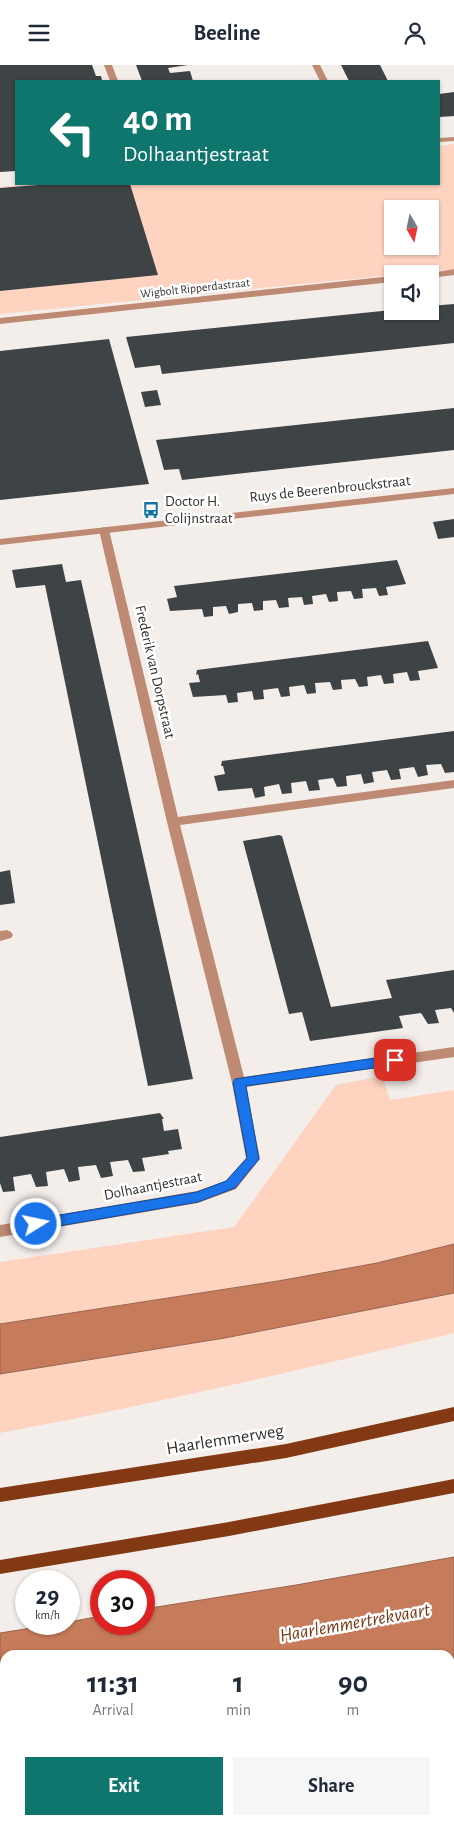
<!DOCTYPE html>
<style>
body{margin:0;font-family:"Alegreya Sans",sans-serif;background:#f6f6f7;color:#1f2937;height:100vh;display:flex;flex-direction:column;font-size:19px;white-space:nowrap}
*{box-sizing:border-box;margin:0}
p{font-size:16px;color:#747a83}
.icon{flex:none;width:28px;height:28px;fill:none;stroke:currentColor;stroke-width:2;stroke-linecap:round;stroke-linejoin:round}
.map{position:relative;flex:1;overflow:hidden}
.drawer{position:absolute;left:0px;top:1585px;width:455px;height:175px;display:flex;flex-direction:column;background:#fff;border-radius:15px 15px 0 0;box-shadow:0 1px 4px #0004}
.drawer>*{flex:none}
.guide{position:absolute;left:15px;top:15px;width:425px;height:105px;border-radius:0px;box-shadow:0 1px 4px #0004;background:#0f766e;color:#fff;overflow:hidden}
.needle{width:32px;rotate:171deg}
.tools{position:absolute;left:384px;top:135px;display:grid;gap:10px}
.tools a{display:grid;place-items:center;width:55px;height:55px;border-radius:0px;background:#fff;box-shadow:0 1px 4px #0004;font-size:25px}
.speed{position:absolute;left:15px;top:1505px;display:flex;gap:10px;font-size:25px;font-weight:700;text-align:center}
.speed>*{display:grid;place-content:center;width:65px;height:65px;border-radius:50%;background:#fff;box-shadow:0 1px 4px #0004;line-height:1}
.speed small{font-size:12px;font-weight:400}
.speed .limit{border:8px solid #d22;background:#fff;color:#111}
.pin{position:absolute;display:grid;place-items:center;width:42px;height:42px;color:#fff;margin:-21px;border-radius:10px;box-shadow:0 2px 8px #0006}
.me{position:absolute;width:55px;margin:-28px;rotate:80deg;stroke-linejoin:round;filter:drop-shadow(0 0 4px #0008)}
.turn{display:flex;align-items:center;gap:18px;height:105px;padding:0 25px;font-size:22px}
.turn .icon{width:65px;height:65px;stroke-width:2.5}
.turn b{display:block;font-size:35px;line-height:42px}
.eta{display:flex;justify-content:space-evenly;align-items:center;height:85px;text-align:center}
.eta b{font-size:30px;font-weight:700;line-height:35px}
.button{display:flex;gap:10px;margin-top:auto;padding:10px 25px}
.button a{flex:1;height:58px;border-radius:0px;background:#0f766e;color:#fff;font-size:20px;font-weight:700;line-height:58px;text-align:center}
.button a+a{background:#f6f6f7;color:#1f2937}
header{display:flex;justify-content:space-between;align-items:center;height:65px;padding:0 25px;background:#fff;font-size:22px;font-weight:700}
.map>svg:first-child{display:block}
.green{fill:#fed3c0;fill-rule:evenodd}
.water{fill:#c67c5b;stroke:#99654e}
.building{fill:#3e4346}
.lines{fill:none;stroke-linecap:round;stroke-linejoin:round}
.pedestrian{fill:#bf8a73;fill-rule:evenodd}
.minor{fill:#bf8a73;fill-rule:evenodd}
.tertiary{fill:#bf8a73;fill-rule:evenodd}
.primary{fill:#823914;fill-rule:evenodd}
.route{fill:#1a73e8;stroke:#114b97}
.labels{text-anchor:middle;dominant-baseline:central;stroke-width:5;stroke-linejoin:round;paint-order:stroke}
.far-street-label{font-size:12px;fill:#312f2e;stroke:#fff}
.street-label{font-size:15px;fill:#312f2e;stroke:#fff}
.poi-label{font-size:15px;fill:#312f2e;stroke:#fff;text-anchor:start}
.near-street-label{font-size:18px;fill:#312f2e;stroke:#fff}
.near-water-label{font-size:19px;font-style:italic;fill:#7b3612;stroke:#fff}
</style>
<header><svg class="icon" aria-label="menu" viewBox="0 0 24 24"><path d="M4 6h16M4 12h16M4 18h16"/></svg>Beeline<svg class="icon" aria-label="person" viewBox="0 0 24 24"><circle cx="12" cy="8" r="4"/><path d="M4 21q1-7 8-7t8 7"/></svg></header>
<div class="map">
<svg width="454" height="1760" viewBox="0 0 454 1760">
<rect width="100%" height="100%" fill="#f4eeeb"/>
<path class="green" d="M454,79V204L0,249V122L32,119H439V81ZM392,144H430V181H392Z
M382,1011L390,1035L454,1025V1179L377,1198L278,1216L0,1259V1197L234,1162L336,1020Z
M454,1228V1268C303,1304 152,1340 0,1368V1309L225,1273Z
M454,1602V1760H0V1689L5,1688V1755H450V1603Z"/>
<path class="water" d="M454,1179V1228L225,1273L0,1309V1259L278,1216L377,1198Z
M454,1492V1602L450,1603V1590H5V1688L0,1689V1568L56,1559H69V1557L101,1551V1559H144V1544L296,1520Z"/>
<path class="building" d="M0,0H92L96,11H101L102,15L16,16V106L0,107Z
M136,0H188L168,3L170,8L190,6L193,16H142Z
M341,0H380L388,16H349Z
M454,27V51L439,52V29Z
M50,119H130L158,210L0,226V123Z
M454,239V278L162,309L160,300L135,303L126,272L392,245L430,246V241Z
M109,274L149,419L0,435V286Z
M157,325L161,340L145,342L141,327Z
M454,343V385L182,415L179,404L164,405L156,375Z
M454,454V472L438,474L433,457Z
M397,495L406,519L386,522L388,530L379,531L376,523L362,524L363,533L354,534L351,526L337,527L338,536L329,537L326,529L312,531L313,539L304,540L302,532L288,533L289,542L279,543L276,535L263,536V545L254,546L252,538L238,539V547L229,549L226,541L213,542V551L204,552L202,544L170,546L167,534L177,532L174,521Z
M62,499L66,517L81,515L193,1014L148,1021L45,520L16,523L12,505Z
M428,576L438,603L418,606L420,615L410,616L407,607L393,609L394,618L384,619L381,610L367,612L368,621L359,622L355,614L341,615L342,624L333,625L330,617L315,618L316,628L307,629L304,620L289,622L290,631L281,632L278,623L263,625L264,634L254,635L252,626L237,628L238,637L228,638L226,630L193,632L189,618L200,617L198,609L196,610L197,605Z
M454,666V707L445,708L441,699L426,700L428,710L418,712L414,702L399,704L401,714L391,715L387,705L372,707L374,717L364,719L361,709L346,711L347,721L337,722L333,713L318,715L320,725L309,726L306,716L291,718L292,728L282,729L279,719L264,722L265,731L255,733L252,723L218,726L214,711L225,709L223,701H221L222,696Z
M279,770L282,771L331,942L392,933L386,915L454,905V948L451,943L435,945L439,958L428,959L421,948L399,951L403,963L310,976L302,947L289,949L243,776Z
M10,805L15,838L0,840V807Z
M160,1048L164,1054H162L164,1066L178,1064L182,1084L168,1086L169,1089L142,1093L145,1106L133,1107L128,1095L110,1097L113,1111L101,1113L96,1100L78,1102L80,1115L69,1117L64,1104L46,1107L48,1121L36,1122L31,1109L13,1112L15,1126L3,1127L0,1118V1072Z"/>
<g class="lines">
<path class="pedestrian" d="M104,0H112L118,16H110Z
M312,0H320L328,16H320Z
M454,72V76L439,77V73Z"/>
<path class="minor" d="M454,204V210L430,213V209H426Z
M392,211V217L0,259V253Z
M104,462L109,465L178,752L454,715V723L180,760L244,1012L454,982V992L246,1022L260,1094L236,1124L198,1138L0,1172V1160L197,1126L226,1116L246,1093L232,1018L167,757L99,465Z
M7,865L11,867L13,870L11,873L0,876V866Z"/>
<path class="tertiary" d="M454,423V429L0,480V474Z"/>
<path class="primary" d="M454,1342V1356L286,1393L0,1437V1423L286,1379Z
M454,1414V1428L229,1471L0,1509V1495L229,1457Z"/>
</g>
<path class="route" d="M395,990L400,992L401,995L400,998L395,1000L246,1021L259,1094L235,1123L198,1137L36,1165L31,1163L30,1159L31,1156L36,1154L197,1127L226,1116L247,1093L233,1018L235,1014Z"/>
<defs>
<g id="bus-bare" transform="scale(1.35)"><path d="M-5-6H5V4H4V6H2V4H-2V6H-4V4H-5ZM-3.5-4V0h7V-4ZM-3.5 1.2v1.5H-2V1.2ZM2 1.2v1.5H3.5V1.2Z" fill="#1273a0" stroke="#fff" stroke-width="2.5" paint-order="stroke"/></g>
</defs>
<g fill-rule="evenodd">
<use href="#bus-bare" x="151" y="445"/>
</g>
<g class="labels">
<g class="far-street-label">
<text transform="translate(195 223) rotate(-6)">Wigbolt Ripperdastraat</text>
</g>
<g class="street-label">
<text transform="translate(330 424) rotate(-6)">Ruys de Beerenbrouckstraat</text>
<text transform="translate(155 607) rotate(77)">Frederik van Dorpstraat</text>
<text transform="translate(153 1121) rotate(-11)">Dolhaantjestraat</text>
</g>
<g class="poi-label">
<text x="165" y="436">Doctor H.<tspan x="165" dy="17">Colijnstraat</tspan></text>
</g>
<g class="near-street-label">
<text transform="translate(225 1375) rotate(-9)">Haarlemmerweg</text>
</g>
<g class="near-water-label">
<text transform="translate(355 1558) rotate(-10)">Haarlemmertrekvaart</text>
</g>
</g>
</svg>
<div class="tools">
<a><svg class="needle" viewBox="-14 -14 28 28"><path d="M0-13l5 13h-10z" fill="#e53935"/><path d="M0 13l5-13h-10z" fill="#747a83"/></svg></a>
<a><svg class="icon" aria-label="sound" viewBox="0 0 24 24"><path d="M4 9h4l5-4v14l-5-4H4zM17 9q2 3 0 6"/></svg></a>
</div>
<div class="speed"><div>29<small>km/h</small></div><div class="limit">30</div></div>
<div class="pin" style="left:395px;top:995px;background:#d93025"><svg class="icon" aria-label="arrive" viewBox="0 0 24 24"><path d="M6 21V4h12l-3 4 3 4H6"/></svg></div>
<svg class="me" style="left:36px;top:1159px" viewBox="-20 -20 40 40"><circle r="17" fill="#1a73e8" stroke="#fff" stroke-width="3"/><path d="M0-11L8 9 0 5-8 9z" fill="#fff"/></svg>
<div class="guide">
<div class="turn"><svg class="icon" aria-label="left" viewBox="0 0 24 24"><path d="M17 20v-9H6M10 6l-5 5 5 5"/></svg><div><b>40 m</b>Dolhaantjestraat</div></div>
</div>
<section class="drawer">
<div class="eta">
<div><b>11:31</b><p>Arrival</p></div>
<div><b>1</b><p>min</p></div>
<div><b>90</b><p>m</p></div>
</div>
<div class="button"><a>Exit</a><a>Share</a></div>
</section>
</div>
